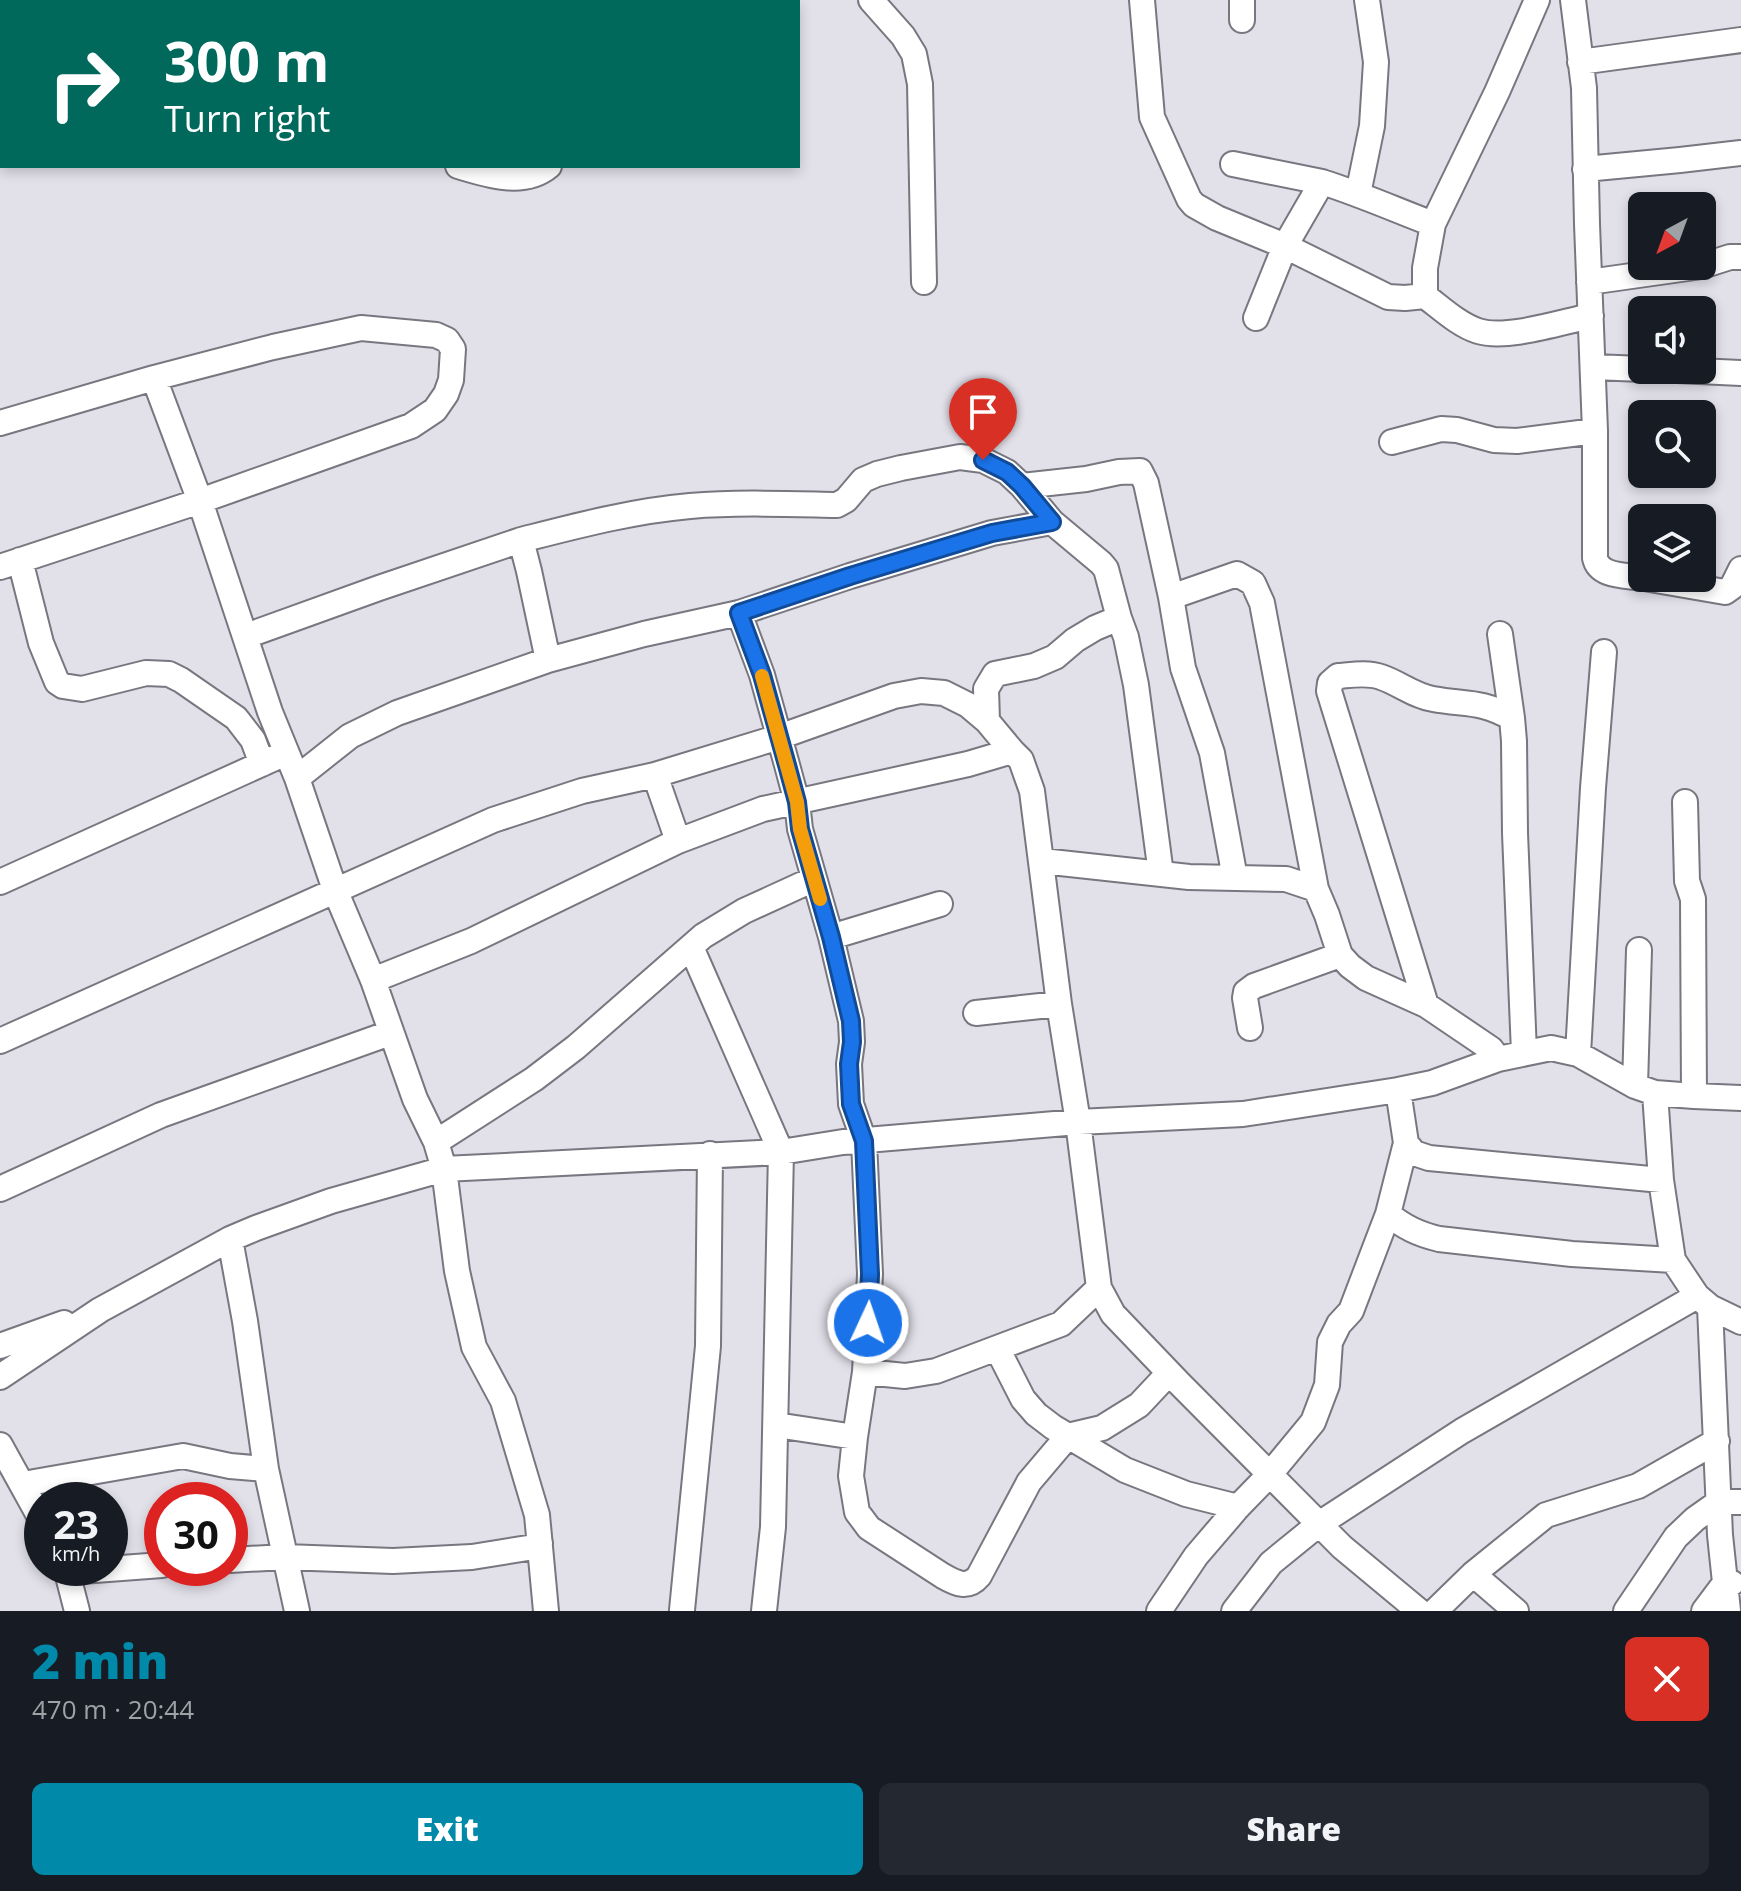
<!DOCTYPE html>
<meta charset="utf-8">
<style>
body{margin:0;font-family:"Open Sans",sans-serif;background:#242831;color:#f1f3f6;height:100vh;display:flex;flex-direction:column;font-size:30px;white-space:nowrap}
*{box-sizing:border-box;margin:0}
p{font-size:26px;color:#9ea1a6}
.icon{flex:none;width:44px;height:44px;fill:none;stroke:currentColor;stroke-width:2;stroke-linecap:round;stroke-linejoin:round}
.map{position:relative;height:1611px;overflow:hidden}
.drawer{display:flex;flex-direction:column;background:#171b24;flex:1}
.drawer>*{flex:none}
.hud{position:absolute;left:0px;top:0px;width:800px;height:168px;box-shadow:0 4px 12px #0003;background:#00695c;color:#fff;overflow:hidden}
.needle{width:52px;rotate:221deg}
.controls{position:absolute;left:1628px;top:192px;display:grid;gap:16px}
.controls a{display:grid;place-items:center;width:88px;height:88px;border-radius:12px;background:#171b24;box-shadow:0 4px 12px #0003;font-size:40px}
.speed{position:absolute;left:24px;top:1482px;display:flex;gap:16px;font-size:40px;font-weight:700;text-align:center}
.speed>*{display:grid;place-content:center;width:104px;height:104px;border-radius:50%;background:#171b24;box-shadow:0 4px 12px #0003;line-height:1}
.speed small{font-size:20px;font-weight:400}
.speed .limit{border:12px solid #d22;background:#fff;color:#111}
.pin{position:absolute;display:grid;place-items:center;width:68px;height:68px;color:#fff;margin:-82px -34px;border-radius:50% 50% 50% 0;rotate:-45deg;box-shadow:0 0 8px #0007}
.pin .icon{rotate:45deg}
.me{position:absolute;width:88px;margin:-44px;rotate:3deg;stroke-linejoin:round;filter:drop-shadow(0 0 6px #0008)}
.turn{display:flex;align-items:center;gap:28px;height:168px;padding:0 32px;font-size:36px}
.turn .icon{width:104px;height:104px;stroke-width:2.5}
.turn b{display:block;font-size:56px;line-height:68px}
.round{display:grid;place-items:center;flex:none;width:84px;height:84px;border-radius:12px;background:#242831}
.summary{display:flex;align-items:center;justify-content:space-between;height:136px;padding:0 32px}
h1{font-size:48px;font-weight:800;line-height:60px;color:#0089a9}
.action{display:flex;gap:16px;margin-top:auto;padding:16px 32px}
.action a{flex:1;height:92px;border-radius:12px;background:#0089a9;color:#fff;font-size:32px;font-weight:800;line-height:92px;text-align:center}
.action a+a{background:#242831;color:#f1f3f6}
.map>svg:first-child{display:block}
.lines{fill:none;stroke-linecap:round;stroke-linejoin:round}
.minor-casing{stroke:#78767f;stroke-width:28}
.minor{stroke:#fff;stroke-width:24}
.route-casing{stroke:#114b97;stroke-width:20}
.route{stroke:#1a73e8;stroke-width:14}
.slow{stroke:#f59e0b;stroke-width:14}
</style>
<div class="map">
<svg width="1741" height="1611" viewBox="0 0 1741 1611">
<rect width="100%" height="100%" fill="#e2e0e9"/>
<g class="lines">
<g class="minor-casing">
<path id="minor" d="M81,0L84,2
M733,0V2
M871,0L903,36L914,54L920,84L924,282
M1142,0L1152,117L1189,199L1194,205L1217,218L1285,246L1388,297L1405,298L1425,296
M1537,0L1497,92L1433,224L1425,268V296C1441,308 1459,325 1478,331C1507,340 1561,322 1591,316
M1573,0L1584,88L1587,224L1595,431V558C1599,577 1626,575 1642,578
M444,2V0
M602,2V0
M1242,20V0
M1580,62L1741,40
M1233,164L1322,182
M458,166C487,175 524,187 549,166
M1585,169L1680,160L1741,153
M1358,194L1372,126L1376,62L1367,0
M1702,266L1730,257H1741
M1589,282L1702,266
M1256,318L1285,246L1322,182C1360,194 1396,210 1433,224
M1594,367L1642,369
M1677,370L1741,373
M0,423L154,378L200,501L270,712L297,778L335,890L373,980L415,1099L436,1142L444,1169L457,1271L474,1347L503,1401L537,1515L546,1611
M1392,442L1441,429L1457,430L1494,440L1517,441L1595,431
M1022,486L1086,479L1119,472L1140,471L1146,483L1171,597L1183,668L1212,753L1235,878
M521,540C576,526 632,511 690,506C739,502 788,504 837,505L846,500L863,480L877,474L901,468L960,457L983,460L1007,472L1022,486L1052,522L1101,563L1106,569L1119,618L1126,637L1136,685L1161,874
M20,560L41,643L57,682L63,686L82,689L146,673L169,674L181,680L236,718L253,740L262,764
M0,567L200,501L411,426L435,410L446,394L451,380L453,349L447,340L436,335L361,328L273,347L154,378
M1644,578L1725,592L1732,587L1741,569
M1171,597L1237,574L1253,583L1262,603L1316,889L1327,915L1340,955L1350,966L1366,978L1426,1005L1491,1049L1498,1059
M739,613L762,675L787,765L797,802L800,829L831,937L851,1021L852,1042L849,1064L851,1104L864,1141L870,1274L865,1372L855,1437L851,1476L857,1512L869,1528L943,1576C957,1584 968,1589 979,1576L1029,1482L1068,1436L1102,1428L1139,1405L1169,1373
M1500,634L1512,718
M246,636L379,588L521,540L529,571L548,660
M987,721L986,689L995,674L1034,666L1055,657L1075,640L1095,628L1119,618
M655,775L678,841
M297,778L350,736L397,713L548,660L644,634L739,613L850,576L992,533L1052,522
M1685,802L1687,881L1693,899L1694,1096
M1042,861L1189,877L1286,879L1316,889
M0,882L277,757
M831,937L940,904
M691,947L781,1152L773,1527L764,1611
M373,980L471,941L678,841L763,809L968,764L1012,751L1021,760L1032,791L1059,1004L1078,1122L1099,1288L1113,1314L1179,1383L1342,1547L1419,1611
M1426,1005L1329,691L1330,683L1338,676C1351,675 1368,672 1381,677C1399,683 1414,696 1433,699C1466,705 1480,700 1512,718L1514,741L1515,833L1524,1053
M976,1013L1059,1004
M1250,1028L1245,998L1246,992L1254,986L1340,955
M0,1041L493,820L582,791L655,775L779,737L894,696L921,691L944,693L968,705L987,721L1012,751
M1578,1054L1593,788L1604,652
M1635,1086L1639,950
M1398,1090L1406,1143L1414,1153L1429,1158L1661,1180
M1655,1093L1661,1180L1673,1260L1697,1296L1710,1307L1741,1322
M436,1142L534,1079L576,1047L703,936L744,911L814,879
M0,1189L161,1115L390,1033
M1388,1214C1404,1227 1418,1234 1439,1239L1572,1254L1673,1260
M230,1239L245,1321L266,1469L297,1611
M1710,1307L1720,1535L1728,1611
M0,1346L64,1323
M997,1348L1023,1399L1036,1414L1053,1427L1125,1470L1186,1494L1238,1507
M865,1372L905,1376L936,1371L1061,1324L1099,1288
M0,1377L100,1310L230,1239L256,1228L331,1201L444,1169L781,1152L843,1142L1078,1122L1243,1114L1398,1090L1432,1083L1498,1059L1551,1048L1578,1054L1635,1086L1655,1093L1694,1096L1741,1098
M776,1425L855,1437
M0,1445L42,1521
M23,1484L183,1456L230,1466L266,1469
M230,1560L285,1557L393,1561L472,1557L534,1547L540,1543
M66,1568L77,1611
M68,1572L162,1565
M1473,1574L1516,1611
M682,1610L708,1346L710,1154
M1159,1611L1196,1556L1238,1507L1270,1474L1313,1422L1327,1385L1330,1342L1339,1324L1351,1311L1388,1214L1406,1143
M1234,1611L1271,1563L1319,1524L1462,1431L1697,1296
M1435,1611L1473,1574L1546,1515L1638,1486L1717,1441
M1626,1611L1676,1537L1695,1519L1719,1502H1741
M1704,1611L1725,1583H1732"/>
</g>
<use href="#minor" class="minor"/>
</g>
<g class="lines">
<g class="route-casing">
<path id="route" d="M868,1323L870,1274L864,1141L851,1104L849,1064L852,1042L851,1021L831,937L800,829L797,802L787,765L762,675L739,613L850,576L992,533L1052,522L1022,486L1007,472L983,460"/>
</g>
<use href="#route" class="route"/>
<path class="slow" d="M762,676L797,802L800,829L820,899"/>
</g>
</svg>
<div class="controls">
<a><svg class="needle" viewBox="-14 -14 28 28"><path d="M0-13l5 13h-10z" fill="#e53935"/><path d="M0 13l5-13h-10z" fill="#9ea1a6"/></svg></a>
<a><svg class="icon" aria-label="sound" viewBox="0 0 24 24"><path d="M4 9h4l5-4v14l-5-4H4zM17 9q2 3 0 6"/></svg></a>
<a><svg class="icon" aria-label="search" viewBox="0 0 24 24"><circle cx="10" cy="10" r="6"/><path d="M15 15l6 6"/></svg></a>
<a><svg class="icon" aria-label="layers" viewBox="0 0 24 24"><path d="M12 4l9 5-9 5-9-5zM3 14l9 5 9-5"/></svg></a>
</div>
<div class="speed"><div>23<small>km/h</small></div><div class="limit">30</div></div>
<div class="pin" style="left:983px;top:460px;background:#d93025"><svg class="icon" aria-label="arrive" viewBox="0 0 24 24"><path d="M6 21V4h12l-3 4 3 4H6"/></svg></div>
<svg class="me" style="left:868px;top:1323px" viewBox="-20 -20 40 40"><circle r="17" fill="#1a73e8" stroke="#fff" stroke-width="3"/><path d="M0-11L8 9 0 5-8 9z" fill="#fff"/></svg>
<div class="hud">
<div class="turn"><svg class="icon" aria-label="right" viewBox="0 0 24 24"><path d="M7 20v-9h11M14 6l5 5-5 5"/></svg><div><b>300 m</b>Turn right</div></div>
</div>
</div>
<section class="drawer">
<div class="summary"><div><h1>2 min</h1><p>470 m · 20:44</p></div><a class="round" style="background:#d93025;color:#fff"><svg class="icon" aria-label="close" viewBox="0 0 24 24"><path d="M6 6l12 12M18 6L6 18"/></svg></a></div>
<div class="action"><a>Exit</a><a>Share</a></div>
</section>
